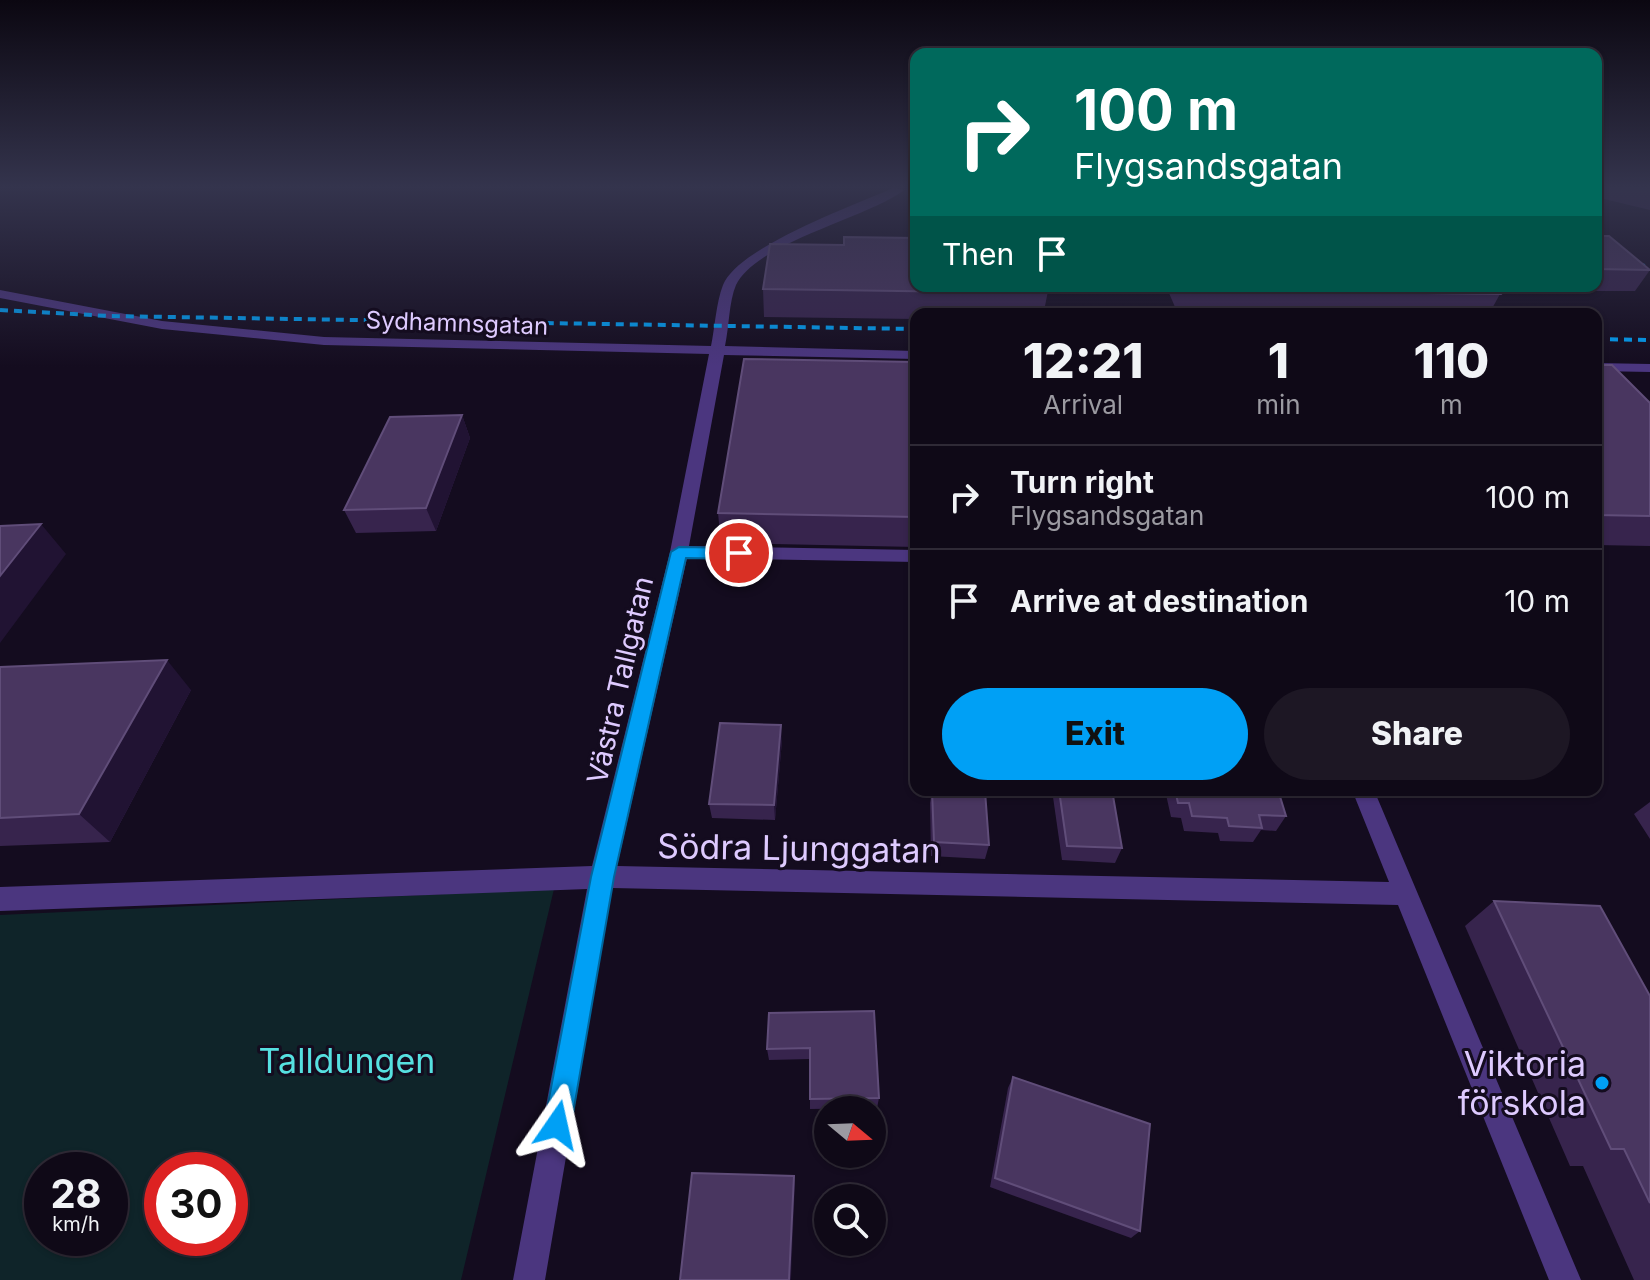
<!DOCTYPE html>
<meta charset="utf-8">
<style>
body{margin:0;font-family:Inter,sans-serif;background:#1d1724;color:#f1f3f6;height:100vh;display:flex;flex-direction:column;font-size:30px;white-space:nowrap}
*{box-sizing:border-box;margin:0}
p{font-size:26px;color:#9b9aa1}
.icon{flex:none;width:44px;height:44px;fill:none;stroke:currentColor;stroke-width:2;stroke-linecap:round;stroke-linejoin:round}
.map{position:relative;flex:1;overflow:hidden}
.details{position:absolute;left:910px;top:308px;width:692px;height:488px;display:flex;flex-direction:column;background:#0f0917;border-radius:16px;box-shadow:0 2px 6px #0004,0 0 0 2px #2f2a36}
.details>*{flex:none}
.top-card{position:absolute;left:910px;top:48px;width:692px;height:244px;border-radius:16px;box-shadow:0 2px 6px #0004,0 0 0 2px #2f2a36;background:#00695c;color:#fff;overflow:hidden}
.needle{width:52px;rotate:109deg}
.fabs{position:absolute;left:814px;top:1096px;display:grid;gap:16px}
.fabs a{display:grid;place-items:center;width:72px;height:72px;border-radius:50%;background:#0f0917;box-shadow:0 2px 6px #0004,0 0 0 2px #2f2a36;font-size:40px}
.speed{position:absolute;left:24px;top:1152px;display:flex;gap:16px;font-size:40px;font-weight:700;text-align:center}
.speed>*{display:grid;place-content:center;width:104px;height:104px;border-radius:50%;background:#0f0917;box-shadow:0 2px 6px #0004,0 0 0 2px #2f2a36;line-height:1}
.speed small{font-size:20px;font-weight:400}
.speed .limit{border:12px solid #d22;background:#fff;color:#111}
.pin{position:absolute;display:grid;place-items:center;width:68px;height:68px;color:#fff;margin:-34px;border:4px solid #fff;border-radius:50%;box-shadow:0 2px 8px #0007}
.me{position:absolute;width:88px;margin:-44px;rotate:11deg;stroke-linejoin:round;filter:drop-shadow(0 0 6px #0008)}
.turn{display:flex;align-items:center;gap:28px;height:168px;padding:0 32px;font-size:36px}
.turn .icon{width:104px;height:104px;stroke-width:2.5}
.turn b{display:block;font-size:56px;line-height:68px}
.then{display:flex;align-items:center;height:76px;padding:0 32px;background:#0003;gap:16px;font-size:30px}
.eta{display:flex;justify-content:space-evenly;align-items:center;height:136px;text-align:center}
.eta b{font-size:48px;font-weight:800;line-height:56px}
.primary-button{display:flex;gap:16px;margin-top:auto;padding:16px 32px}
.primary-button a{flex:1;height:92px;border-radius:48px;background:#00a0f5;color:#111;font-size:32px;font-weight:800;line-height:92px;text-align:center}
.primary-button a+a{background:#1d1724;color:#f1f3f6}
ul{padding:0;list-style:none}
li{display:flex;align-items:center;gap:24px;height:104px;padding:0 32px;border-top:2px solid #2f2a36}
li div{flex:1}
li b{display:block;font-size:30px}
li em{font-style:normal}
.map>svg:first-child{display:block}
.green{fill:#0f2429;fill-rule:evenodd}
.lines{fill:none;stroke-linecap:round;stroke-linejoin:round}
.street{fill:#4b367f;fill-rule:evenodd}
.rail{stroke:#00a0f5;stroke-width:4;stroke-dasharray:8 6;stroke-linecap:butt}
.wall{fill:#37244d}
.shaded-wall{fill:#211333}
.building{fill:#493660;stroke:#604d79;stroke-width:2}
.route{fill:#00a0f5;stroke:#00689f;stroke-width:2}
.poi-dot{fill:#00a0f5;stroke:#140c1f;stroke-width:3}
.labels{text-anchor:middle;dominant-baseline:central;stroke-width:6;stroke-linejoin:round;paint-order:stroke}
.far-street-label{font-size:24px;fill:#decaff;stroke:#140c1f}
.street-label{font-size:28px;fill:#decaff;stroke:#140c1f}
.near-street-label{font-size:34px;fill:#decaff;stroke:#140c1f}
.near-park-label{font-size:34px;fill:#56e0e0;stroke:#140c1f}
.near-poi-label{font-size:34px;fill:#decaff;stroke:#140c1f;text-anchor:end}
</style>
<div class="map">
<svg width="1650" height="1280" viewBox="0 0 1650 1280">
<rect width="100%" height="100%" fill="#140c1f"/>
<path class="green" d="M554,889L461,1280H0V915ZM42,1170H110V1238H42ZM162,1170H230V1238H162Z"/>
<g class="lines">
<path class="street" d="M893,188L904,190C868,218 757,242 736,285C729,301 729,328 725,346L916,351V359L724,355L689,546L916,550V562L687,558L617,866L1389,882L1352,790H1374L1581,1280H1549L1398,905L612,888L545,1280H513L587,889L0,911V887L592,866L670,552L709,354L324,345L162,329L0,298V290L162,321L324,337L711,346C715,327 716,303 723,285C738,247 855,205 893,188Z
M1596,363L1650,364V372L1596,371Z"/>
<path class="rail" d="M1596,255L1650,267
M0,310L109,316L916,329
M1596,339L1650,340"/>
</g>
<path class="wall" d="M1596,188H1650V210L1596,197Z
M1596,236L1650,270L1635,291H1583L1578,286H1596Z
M916,286H1049L1045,306H1040L1039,314H916V319L764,317L763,289Z
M1166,286H1492L1500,294L1489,314H1178Z
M916,362V547L721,543L718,513Z
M1596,365L1650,403V546L1596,545Z
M462,415L470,438L436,531L356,533L344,510Z
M0,667L191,690L110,842L0,846Z
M782,740L775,820L712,818L709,804Z
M932,790L989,845L985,859L931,856L930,803Z
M1052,790H1112L1122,848L1115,863L1062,860Z
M1165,790H1278L1286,816L1276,831L1261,830L1253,842L1220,841L1218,833L1184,831L1181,818L1171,817Z
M1650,802V839L1634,814Z
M1494,901L1650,996V1280H1634L1583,1166H1570L1465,926Z
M769,1013L879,1098L877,1108L810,1109V1059L769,1060L767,1049Z
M1013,1077L1140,1231L1131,1238L990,1187L1008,1088Z"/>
<path class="shaded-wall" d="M462,415L470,438L436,531L426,508Z
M41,524L66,554L0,643V576Z
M167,660L191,690L110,842L79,814Z
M781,725L782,740L775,820L774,805Z
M794,1176L795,1185L791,1280H789Z"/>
<path class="building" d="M1596,236H1609L1650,270L1597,269Z
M844,237L916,238V286H1041L1043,293L763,289L770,244L844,245Z
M1187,286H1492L1500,294L1189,290Z
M744,359L916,362V517L718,513Z
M1596,365H1612L1650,403V516L1596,515Z
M462,415L426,508L344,510L390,417Z
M41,524L0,576V526Z
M167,660L79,814L0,818V667Z
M720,723L781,725L774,805L709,804Z
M932,790L985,791L989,845L934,842Z
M1059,790H1112L1122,848L1067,846Z
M1175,790H1278L1286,816L1259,815L1262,828L1229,826L1227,818L1192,816L1189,803H1178Z
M1494,901L1600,906L1650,996V1203L1624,1149H1611Z
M874,1011L879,1098L810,1099V1048L767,1049L769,1013Z
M1013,1077L1150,1124L1140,1231L995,1178Z
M692,1173L794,1176L789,1280H680Z"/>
<linearGradient id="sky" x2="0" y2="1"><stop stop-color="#0b0711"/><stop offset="0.51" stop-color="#34344d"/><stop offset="1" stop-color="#34344d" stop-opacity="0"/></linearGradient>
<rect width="1650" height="367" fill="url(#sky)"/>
<path class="route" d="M679,547L739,548L747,553L739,559L686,558L614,877L571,1125L567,1135L557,1139L548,1135L544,1125L591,877L671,552Z"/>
<circle class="poi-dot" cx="1602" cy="1083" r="8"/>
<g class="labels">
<g class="far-street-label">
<text transform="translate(457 323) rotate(2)">Sydhamnsgatan</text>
</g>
<g class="street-label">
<text transform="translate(620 680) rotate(-77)">Västra Tallgatan</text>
</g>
<g class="near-street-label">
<text transform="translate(799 848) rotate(1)">Södra Ljunggatan</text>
</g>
<g class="near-park-label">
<text x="347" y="1060">Talldungen</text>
</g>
<g class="near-poi-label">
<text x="1586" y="1063">Viktoria<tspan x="1586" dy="39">förskola</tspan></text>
</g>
</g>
</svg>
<div class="fabs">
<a><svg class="needle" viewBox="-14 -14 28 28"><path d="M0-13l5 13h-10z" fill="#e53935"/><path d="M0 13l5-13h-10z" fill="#9b9aa1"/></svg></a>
<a><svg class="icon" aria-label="search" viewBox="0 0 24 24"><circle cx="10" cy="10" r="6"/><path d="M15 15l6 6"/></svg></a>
</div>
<div class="speed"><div>28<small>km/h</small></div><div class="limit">30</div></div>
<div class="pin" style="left:739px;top:553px;background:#d93025"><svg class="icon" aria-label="arrive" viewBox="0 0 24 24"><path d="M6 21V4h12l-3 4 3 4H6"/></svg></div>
<svg class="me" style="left:557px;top:1125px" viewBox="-20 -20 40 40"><path d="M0-17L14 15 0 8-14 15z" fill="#00a0f5" stroke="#fff" stroke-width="4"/></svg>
<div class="top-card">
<div class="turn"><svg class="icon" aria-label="right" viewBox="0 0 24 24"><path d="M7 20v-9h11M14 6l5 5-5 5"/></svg><div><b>100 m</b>Flygsandsgatan</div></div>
<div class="then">Then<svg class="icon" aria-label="arrive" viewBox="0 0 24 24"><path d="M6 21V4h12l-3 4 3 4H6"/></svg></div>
</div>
<section class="details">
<div class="eta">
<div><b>12:21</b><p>Arrival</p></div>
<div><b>1</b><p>min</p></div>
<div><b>110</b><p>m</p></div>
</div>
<ul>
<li><svg class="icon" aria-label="right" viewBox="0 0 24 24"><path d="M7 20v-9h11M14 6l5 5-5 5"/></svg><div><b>Turn right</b><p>Flygsandsgatan</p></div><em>100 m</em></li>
<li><svg class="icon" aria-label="arrive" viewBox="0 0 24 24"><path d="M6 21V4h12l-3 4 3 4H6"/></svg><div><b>Arrive at destination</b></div><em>10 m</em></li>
</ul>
<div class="primary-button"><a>Exit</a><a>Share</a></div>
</section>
</div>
